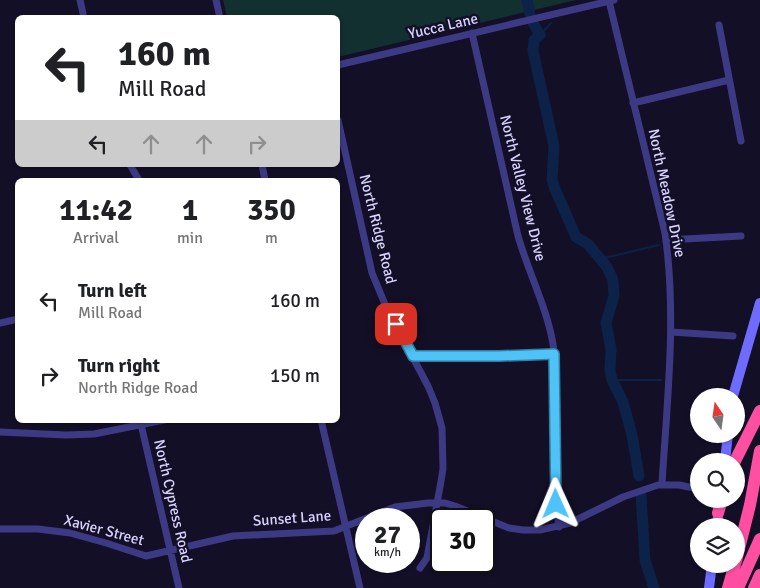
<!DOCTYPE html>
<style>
body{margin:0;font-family:Signika,sans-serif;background:#f2f2f2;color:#202124;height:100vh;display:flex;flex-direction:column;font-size:19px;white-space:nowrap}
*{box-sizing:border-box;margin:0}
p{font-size:16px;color:#757577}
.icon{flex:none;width:28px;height:28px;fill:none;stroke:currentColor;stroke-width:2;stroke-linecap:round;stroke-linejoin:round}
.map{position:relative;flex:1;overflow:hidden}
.panel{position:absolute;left:15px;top:178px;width:325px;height:245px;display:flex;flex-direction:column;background:#fff;border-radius:8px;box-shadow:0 1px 4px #0004}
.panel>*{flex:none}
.banner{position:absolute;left:15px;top:15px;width:325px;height:152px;border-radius:8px;box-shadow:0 1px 4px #0004;background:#fff;color:#202124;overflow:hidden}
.needle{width:32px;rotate:347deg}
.fabs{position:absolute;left:690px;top:388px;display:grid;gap:10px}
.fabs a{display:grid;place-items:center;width:55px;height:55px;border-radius:50%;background:#fff;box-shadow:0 1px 4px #0004;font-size:25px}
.speed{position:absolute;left:355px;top:508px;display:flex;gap:10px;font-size:25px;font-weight:700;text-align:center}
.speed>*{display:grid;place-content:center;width:65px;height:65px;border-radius:50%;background:#fff;box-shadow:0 1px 4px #0004;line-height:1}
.speed small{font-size:12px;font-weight:400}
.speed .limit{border:2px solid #111;border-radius:8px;background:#fff;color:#111}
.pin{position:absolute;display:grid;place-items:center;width:42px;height:42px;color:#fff;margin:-21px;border-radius:10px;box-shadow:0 2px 8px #0006}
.me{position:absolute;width:55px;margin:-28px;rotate:359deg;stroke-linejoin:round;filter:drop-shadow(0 0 4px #0008)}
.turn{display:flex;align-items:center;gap:18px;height:105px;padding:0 20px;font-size:22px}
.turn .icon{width:65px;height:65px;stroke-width:2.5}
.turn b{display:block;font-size:35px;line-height:42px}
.lanes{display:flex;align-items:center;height:48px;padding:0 20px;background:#0003;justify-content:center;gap:25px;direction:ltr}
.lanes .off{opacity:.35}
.eta{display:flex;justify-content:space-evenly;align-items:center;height:85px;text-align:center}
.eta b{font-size:30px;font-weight:700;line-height:35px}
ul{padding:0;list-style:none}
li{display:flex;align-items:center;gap:15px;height:75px;padding:0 20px}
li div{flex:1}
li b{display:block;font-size:19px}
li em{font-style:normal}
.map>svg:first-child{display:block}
.green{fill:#12302f}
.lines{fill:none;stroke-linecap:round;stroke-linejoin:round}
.stream{stroke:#0c2248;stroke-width:2}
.river{stroke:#0c2248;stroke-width:11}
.street{stroke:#3d3a85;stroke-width:7}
.secondary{stroke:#6f6bff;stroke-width:10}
.highway{stroke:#ff4fa3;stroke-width:12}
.route-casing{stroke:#337fa1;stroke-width:12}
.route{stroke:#4fc3f7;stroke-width:9}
.labels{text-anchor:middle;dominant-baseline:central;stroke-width:5;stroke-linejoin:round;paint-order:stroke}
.street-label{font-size:15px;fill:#d9d4ff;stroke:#130f26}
</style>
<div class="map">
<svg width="760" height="588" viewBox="0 0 760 588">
<rect width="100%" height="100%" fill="#130f26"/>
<path class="green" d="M223,0H576L338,57V18L227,17Z"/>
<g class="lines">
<path class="stream" d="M540,35L551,23
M600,259L659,245
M612,380H661"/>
<path class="river" d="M527,0L530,14
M533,23L540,35L534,40L533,51L554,146L552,180L555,189L576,237L588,244L607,267L613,280L614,296L606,323L611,349L610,370L612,380L623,402L632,435L639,476
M641,495L645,560L654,588"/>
<path class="street" d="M80,0L84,18
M216,0L220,18
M609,1L665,233C677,316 667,401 662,484
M719,25L741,141
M472,33L518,236C528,271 547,308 553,344C562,405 550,466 559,527
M338,65L614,0
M633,103L729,80
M338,120L372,273L387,309L428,386L435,403L442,428L443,469L440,487L427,558L420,568
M130,165L139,180
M262,165L265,180
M666,240L741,236
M0,323L18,319
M671,332L733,336
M413,356L499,357L554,353
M140,420L179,588
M321,420L360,588
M0,432L66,435L94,434L164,420
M0,529H38L70,533L106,543L146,556L233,536L334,531L395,507L428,503H445L455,506L509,528L523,530H540L570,523L623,497L658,485H679L699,489"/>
<path class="secondary" d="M733,396L760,303
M725,461L728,434
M717,526L719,507
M709,588L712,564"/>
<path class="highway" d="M735,461L760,411
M718,513L722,499
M736,561L750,505L760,451
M728,588L735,564
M738,588L760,539
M754,588L760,575"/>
</g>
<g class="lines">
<g class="route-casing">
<path id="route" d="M396,324L413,356H499L554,354L556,504"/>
</g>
<use href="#route" class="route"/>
</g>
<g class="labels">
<g class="street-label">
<text transform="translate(443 26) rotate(-13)">Yucca Lane</text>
<text transform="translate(523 188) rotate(76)">North Valley View Drive</text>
<text transform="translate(667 193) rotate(78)">North Meadow Drive</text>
<text transform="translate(378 229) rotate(76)">North Ridge Road</text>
<text transform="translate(173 501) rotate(77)">North Cypress Road</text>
<text transform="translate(292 518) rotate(-4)">Sunset Lane</text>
<text transform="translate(104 530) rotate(15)">Xavier Street</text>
</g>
</g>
</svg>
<div class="fabs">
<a><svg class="needle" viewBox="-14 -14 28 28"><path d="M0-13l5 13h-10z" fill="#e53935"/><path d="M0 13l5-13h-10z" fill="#757577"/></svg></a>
<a><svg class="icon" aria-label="search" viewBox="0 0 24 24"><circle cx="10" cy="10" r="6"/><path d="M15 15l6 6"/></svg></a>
<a><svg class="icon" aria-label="layers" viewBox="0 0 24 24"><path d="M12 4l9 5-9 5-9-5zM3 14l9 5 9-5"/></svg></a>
</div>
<div class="speed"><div>27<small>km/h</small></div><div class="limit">30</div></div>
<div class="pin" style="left:396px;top:324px;background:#d93025"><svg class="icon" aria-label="arrive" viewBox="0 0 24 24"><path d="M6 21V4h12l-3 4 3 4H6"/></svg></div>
<svg class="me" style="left:556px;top:504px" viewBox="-20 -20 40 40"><path d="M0-17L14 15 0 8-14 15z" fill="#4fc3f7" stroke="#fff" stroke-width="4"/></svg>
<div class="banner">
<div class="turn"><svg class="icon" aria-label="left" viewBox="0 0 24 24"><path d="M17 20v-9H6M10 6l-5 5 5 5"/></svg><div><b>160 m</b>Mill Road</div></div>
<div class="lanes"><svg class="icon" aria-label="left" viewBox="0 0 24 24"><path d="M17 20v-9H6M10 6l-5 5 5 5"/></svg><svg class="icon off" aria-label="ahead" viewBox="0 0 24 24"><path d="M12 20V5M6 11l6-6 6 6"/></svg><svg class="icon off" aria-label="ahead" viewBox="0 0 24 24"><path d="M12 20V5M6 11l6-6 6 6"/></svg><svg class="icon off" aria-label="right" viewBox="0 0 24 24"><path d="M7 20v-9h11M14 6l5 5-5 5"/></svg></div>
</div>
<section class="panel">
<div class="eta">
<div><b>11:42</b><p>Arrival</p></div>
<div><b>1</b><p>min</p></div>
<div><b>350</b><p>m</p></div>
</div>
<ul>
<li><svg class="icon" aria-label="left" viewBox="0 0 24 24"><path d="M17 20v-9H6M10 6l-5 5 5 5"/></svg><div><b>Turn left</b><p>Mill Road</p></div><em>160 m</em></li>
<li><svg class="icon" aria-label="right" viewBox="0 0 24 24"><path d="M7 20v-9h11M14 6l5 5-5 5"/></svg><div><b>Turn right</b><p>North Ridge Road</p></div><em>150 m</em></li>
</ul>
</section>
</div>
